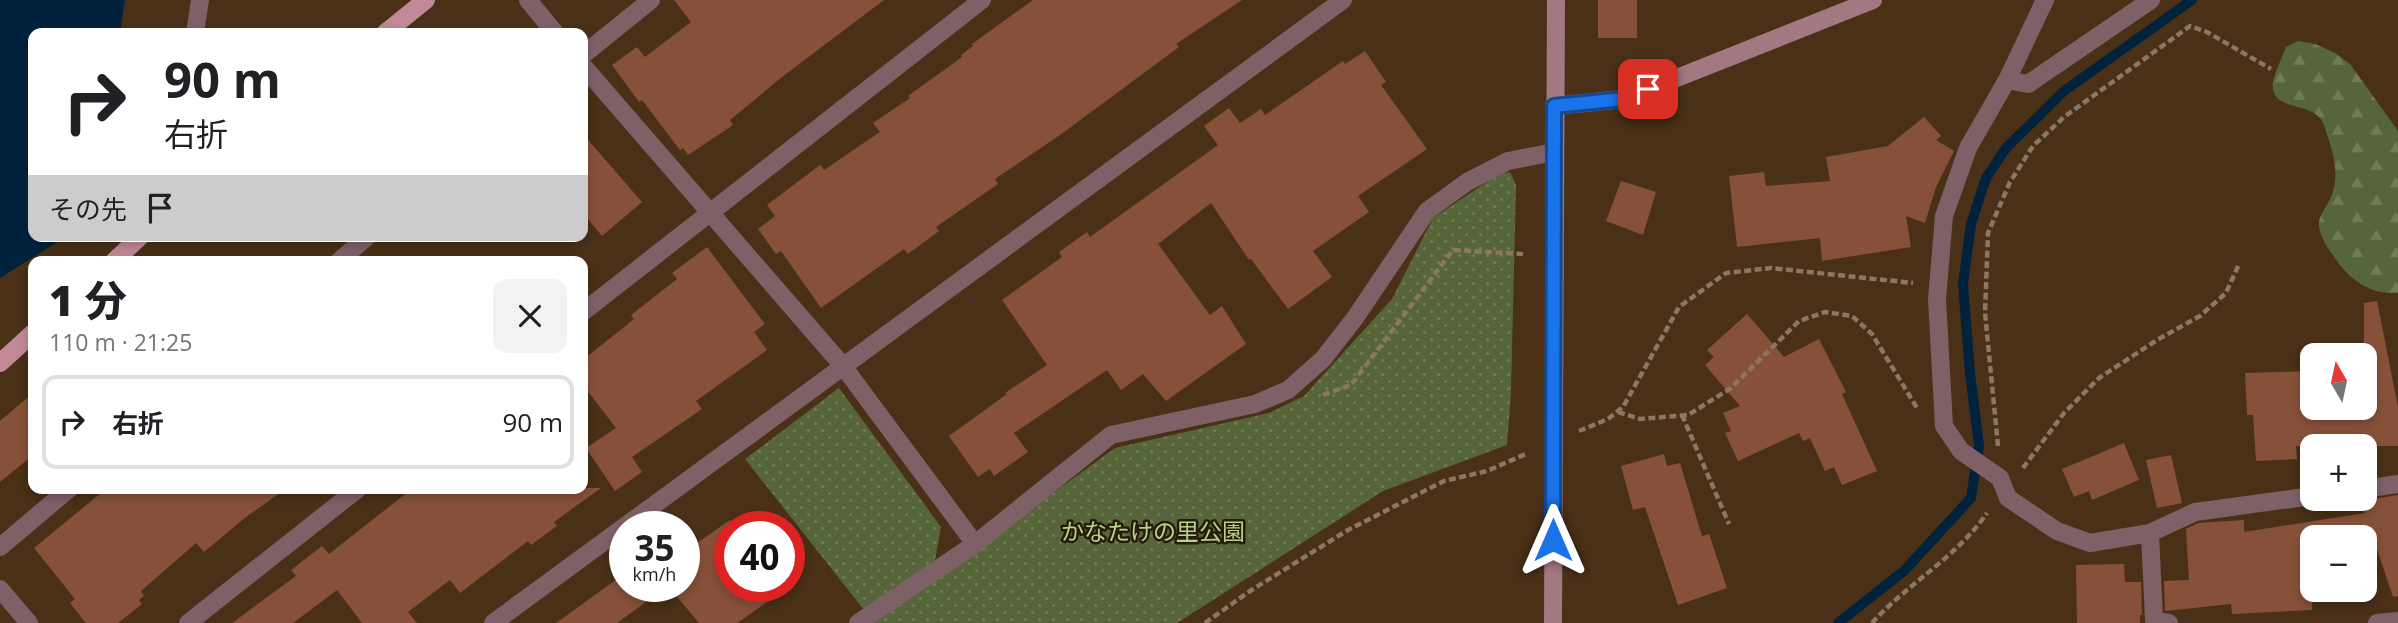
<!DOCTYPE html>
<html lang="ja">
<meta charset="utf-8">
<style>
body{margin:0;font-family:"Open Sans","Noto Sans JP",sans-serif;background:#f2f2f2;color:#202124;height:100vh;display:flex;flex-direction:column;font-size:26px;white-space:nowrap}
*{box-sizing:border-box;margin:0}
p{font-size:23px;color:#757577}
.icon{flex:none;width:38px;height:38px;fill:none;stroke:currentColor;stroke-width:2;stroke-linecap:round;stroke-linejoin:round}
.map{position:relative;flex:1;overflow:hidden}
.details{position:absolute;left:28px;top:256px;width:560px;height:238px;display:flex;flex-direction:column;background:#fff;border-radius:14px;box-shadow:0 4px 10px #0003}
.details>*{flex:none}
.top-card{position:absolute;left:28px;top:28px;width:560px;height:214px;border-radius:14px;box-shadow:0 4px 10px #0003;background:#fff;color:#202124;overflow:hidden}
.needle{width:46px;rotate:351deg}
.tools{position:absolute;left:2300px;top:343px;display:grid;gap:14px}
.tools a{display:grid;place-items:center;width:77px;height:77px;border-radius:14px;background:#fff;box-shadow:0 4px 10px #0003;font-size:35px}
.speed{position:absolute;left:609px;top:511px;display:flex;gap:14px;font-size:35px;font-weight:700;text-align:center}
.speed>*{display:grid;place-content:center;width:91px;height:91px;border-radius:50%;background:#fff;box-shadow:0 4px 10px #0003;line-height:1}
.speed small{font-size:18px;font-weight:400}
.speed .limit{border:10px solid #d22;background:#fff;color:#111}
.pin{position:absolute;display:grid;place-items:center;width:60px;height:60px;color:#fff;margin:-30px;border-radius:14px;box-shadow:0 4px 10px #0006}
.me{position:absolute;width:77px;margin:-38px;rotate:0deg;stroke-linejoin:round;filter:drop-shadow(0 0 5px #0008)}
.turn{display:flex;align-items:center;gap:24px;height:147px;padding:0 21px;font-size:32px}
.turn .icon{width:91px;height:91px;stroke-width:2.5}
.turn b{display:block;font-size:49px;line-height:60px}
.then{display:flex;align-items:center;height:66px;padding:0 21px;background:#0003;gap:14px;font-size:26px}
.round{display:grid;place-items:center;flex:none;width:74px;height:74px;border-radius:14px;background:#f2f2f2}
.summary{display:flex;align-items:center;justify-content:space-between;height:119px;padding:0 21px}
h1{font-size:42px;font-weight:800;line-height:52px}
ul{padding:0;list-style:none}
li{display:flex;align-items:center;gap:21px;height:94px;margin:0 14px 10px;padding:0 7px;border:4px solid #e0e0e0;border-radius:14px}
li div{flex:1}
li b{display:block;font-size:26px}
li em{font-style:normal}
.map>svg:first-child{display:block}
.forest{fill:url(#forest-firs)}
.park{fill:url(#park-dots)}
.water{fill:#00223d}
.lines{fill:none;stroke-linecap:round;stroke-linejoin:round}
.stream{stroke:#00223d;stroke-width:10}
.building{fill:#875139}
.path{stroke:#8c7762;stroke-width:4.5;stroke-dasharray:7 3.5;stroke-linecap:butt}
.street{stroke:#7d6167;stroke-width:18}
.secondary{stroke:#a37881;stroke-width:18}
.primary{stroke:#c18996;stroke-width:18}
.route-casing{stroke:#114b97;stroke-width:18}
.route{stroke:#1a73e8;stroke-width:12}
.labels{text-anchor:middle;dominant-baseline:central;stroke-width:5;stroke-linejoin:round;paint-order:stroke}
.park-label{font-size:23px;fill:#b7d482;stroke:#271b10}
</style>
<div class="map">
<svg width="2398" height="623" viewBox="0 0 2398 623">
<defs>
<pattern id="forest-firs" width="22" height="20" patternUnits="userSpaceOnUse" patternTransform="scale(1.75)"><rect width="22" height="20" fill="#57663a"/><path d="M5 1l3.5 6h-7zM16 11l3.5 6h-7z" fill="#707c56"/></pattern>
<pattern id="park-dots" width="8" height="8" patternUnits="userSpaceOnUse" patternTransform="scale(1.75)"><rect width="8" height="8" fill="#57663a"/><path d="M2 2h.1M6 6h.1" fill="none" stroke="#707c56" stroke-width="1.8" stroke-linecap="round"/></pattern>
</defs>
<rect width="100%" height="100%" fill="#493017"/>
<path class="forest" d="M2298,41L2315,44L2335,53L2350,64L2398,131V293C2366,295 2346,276 2330,251C2325,244 2320,235 2319,226C2318,215 2327,207 2331,197C2341,173 2332,149 2324,125C2315,99 2269,114 2273,82C2275,71 2282,58 2286,47Z"/>
<path class="park" d="M1510,172L1516,185L1511,392L1507,445L1383,491L1177,623H874L1115,448L1269,413L1304,396L1392,299L1433,218L1499,174Z
M839,388L941,527L935,560L864,610L745,459Z"/>
<path class="water" d="M0,0H125L120,33H33V236H63L56,243L0,278Z"/>
<g class="lines">
<path class="stream" d="M1838,623L1904,571L1971,498L1979,446L1970,373L1963,284L1971,224L1986,178L2006,148L2064,91L2192,0"/>
</g>
<path class="building" d="M674,0H884L782,77L730,120L733,125L688,155L683,148L680,150L642,100L639,102L612,65L637,47L645,57L691,22Z
M1033,0H1242L1176,44L1179,47L1060,135L995,179L998,184L936,227L939,231L908,254L904,249L821,308L781,251L776,254L758,229L775,216L767,205L820,165L824,170L880,132L873,123L910,98L908,96L962,57L961,55L973,46L972,44Z
M1598,0H1637V38H1598Z
M1365,51L1386,82L1381,85L1427,149L1358,196L1369,212L1313,251L1332,277L1288,309L1251,259L1249,260L1211,203L1158,244L1210,315L1222,306L1246,344L1166,401L1143,374L1121,390L1107,370L1014,433L1028,452L994,476L990,469L978,477L949,436L1007,394L1005,393L1047,365L1002,300L1062,257L1059,252L1087,232L1090,237L1218,145L1204,126L1229,108L1240,123L1261,109L1265,115L1343,61L1345,64Z
M1924,117L1941,136L1936,140L1954,151L1936,187L1925,223L1906,216L1911,247L1822,261L1820,238L1737,247L1729,176L1764,172L1766,186L1830,181L1826,157L1888,146Z
M583,134L642,202L602,236L583,213Z
M1621,181L1656,192L1643,235L1606,221Z
M707,247L765,324L754,332L767,350L696,401L702,409L632,457L642,472L615,491L586,448L616,428L583,385V360L634,319L631,315L677,279L672,273Z
M2377,301L2398,407V446H2296L2297,459L2256,461L2253,415H2247L2245,373L2312,371V408H2364V303Z
M1747,314L1784,357L1819,339L1846,392L1842,394L1877,471L1842,485L1834,467L1825,471L1810,438L1803,441L1799,433L1738,461L1725,433L1731,431L1723,413L1740,406L1705,365L1714,357L1707,350Z
M33,393V455L0,482V421Z
M2124,443L2139,480L2092,500L2089,491L2074,497L2062,469Z
M1664,454L1667,466L1680,463L1702,536L1709,534L1727,588L1678,605L1645,507L1633,510L1621,466Z
M2171,455L2182,503L2157,508L2146,460Z
M107,488H287L246,517L204,552L196,543L141,591L144,596L139,600L142,604L118,623H86L70,603L75,599L34,548Z
M413,488H601L554,522L557,526L531,545L528,541L460,593L450,580L408,612L417,623H362L337,590L293,623H232L296,576L291,570L322,546L329,554Z
M2398,495V596L2393,597L2373,537H2312V610L2232,614L2231,604L2165,611L2164,581L2189,580L2186,529L2198,523L2244,520V532L2365,513L2361,501Z
M730,520V586H790L737,623H699L668,586L617,623H556L624,574L625,586H684V552Z
M2124,564L2125,582H2141L2142,615H2140V623H2077L2076,565Z"/>
<g class="lines">
<path class="path" d="M1323,395L1351,385L1453,250L1523,254
M1618,412L1640,419L1688,415L1731,388L1799,321L1825,312L1852,316L1872,334L1917,408
M1682,415L1729,524
M1579,431L1608,419L1623,407L1679,307L1726,273L1771,268L1913,283
M1998,446L1985,313L1988,233L2010,182L2033,146L2064,117L2190,26L2207,32L2271,69
M2023,468L2064,413L2099,378L2157,340L2200,316L2226,293L2239,264
M1205,623L1250,591L1348,530L1444,481L1487,471L1528,453
M1872,623C1907,584 1957,557 1987,513"/>
<path class="street" d="M528,0L555,33
M2045,0L2007,80L1968,148L1944,216L1937,299L1944,426L1961,451L2000,478L2008,498L2057,531L2090,543L2150,533L2195,512L2312,496
M195,33L200,0
M583,55L651,0
M583,66L843,366L975,544
M2007,80L2028,84L2151,0
M339,261L368,236
M583,312L982,0
M2364,489L2398,484
M2150,533L2154,620L2169,623
M0,547L70,488
M0,589L29,623
M188,623L359,488
M493,623L1343,0
M858,623L975,544L1111,435L1255,404L1288,390L1323,359L1355,318L1427,211L1467,182L1508,161L1554,152
M2377,623L2398,621"/>
<path class="secondary" d="M1554,106L1624,99L1873,0
M1553,623L1556,0"/>
<path class="primary" d="M385,33L426,0
M114,261L141,236
M0,363L33,333"/>
</g>
<g class="lines">
<g class="route-casing">
<path id="route" d="M1553,540L1554,106L1624,99L1648,89"/>
</g>
<use href="#route" class="route"/>
</g>
<g class="labels">
<g class="park-label">
<text x="1153" y="531">かなたけの里公園</text>
</g>
</g>
</svg>
<div class="tools">
<a><svg class="needle" viewBox="-14 -14 28 28"><path d="M0-13l5 13h-10z" fill="#e53935"/><path d="M0 13l5-13h-10z" fill="#757577"/></svg></a>
<a>+</a>
<a>−</a>
</div>
<div class="speed"><div>35<small>km/h</small></div><div class="limit">40</div></div>
<div class="pin" style="left:1648px;top:89px;background:#d93025"><svg class="icon" aria-label="arrive" viewBox="0 0 24 24"><path d="M6 21V4h12l-3 4 3 4H6"/></svg></div>
<svg class="me" style="left:1553px;top:540px" viewBox="-20 -20 40 40"><path d="M0-17L14 15 0 8-14 15z" fill="#1a73e8" stroke="#fff" stroke-width="4"/></svg>
<div class="top-card">
<div class="turn"><svg class="icon" aria-label="right" viewBox="0 0 24 24"><path d="M7 20v-9h11M14 6l5 5-5 5"/></svg><div><b>90 m</b>右折</div></div>
<div class="then">その先<svg class="icon" aria-label="arrive" viewBox="0 0 24 24"><path d="M6 21V4h12l-3 4 3 4H6"/></svg></div>
</div>
<section class="details">
<div class="summary"><div><h1>1 分</h1><p>110 m · 21:25</p></div><a class="round"><svg class="icon" aria-label="close" viewBox="0 0 24 24"><path d="M6 6l12 12M18 6L6 18"/></svg></a></div>
<ul>
<li><svg class="icon" aria-label="right" viewBox="0 0 24 24"><path d="M7 20v-9h11M14 6l5 5-5 5"/></svg><div><b>右折</b></div><em>90 m</em></li>
</ul>
</section>
</div>
